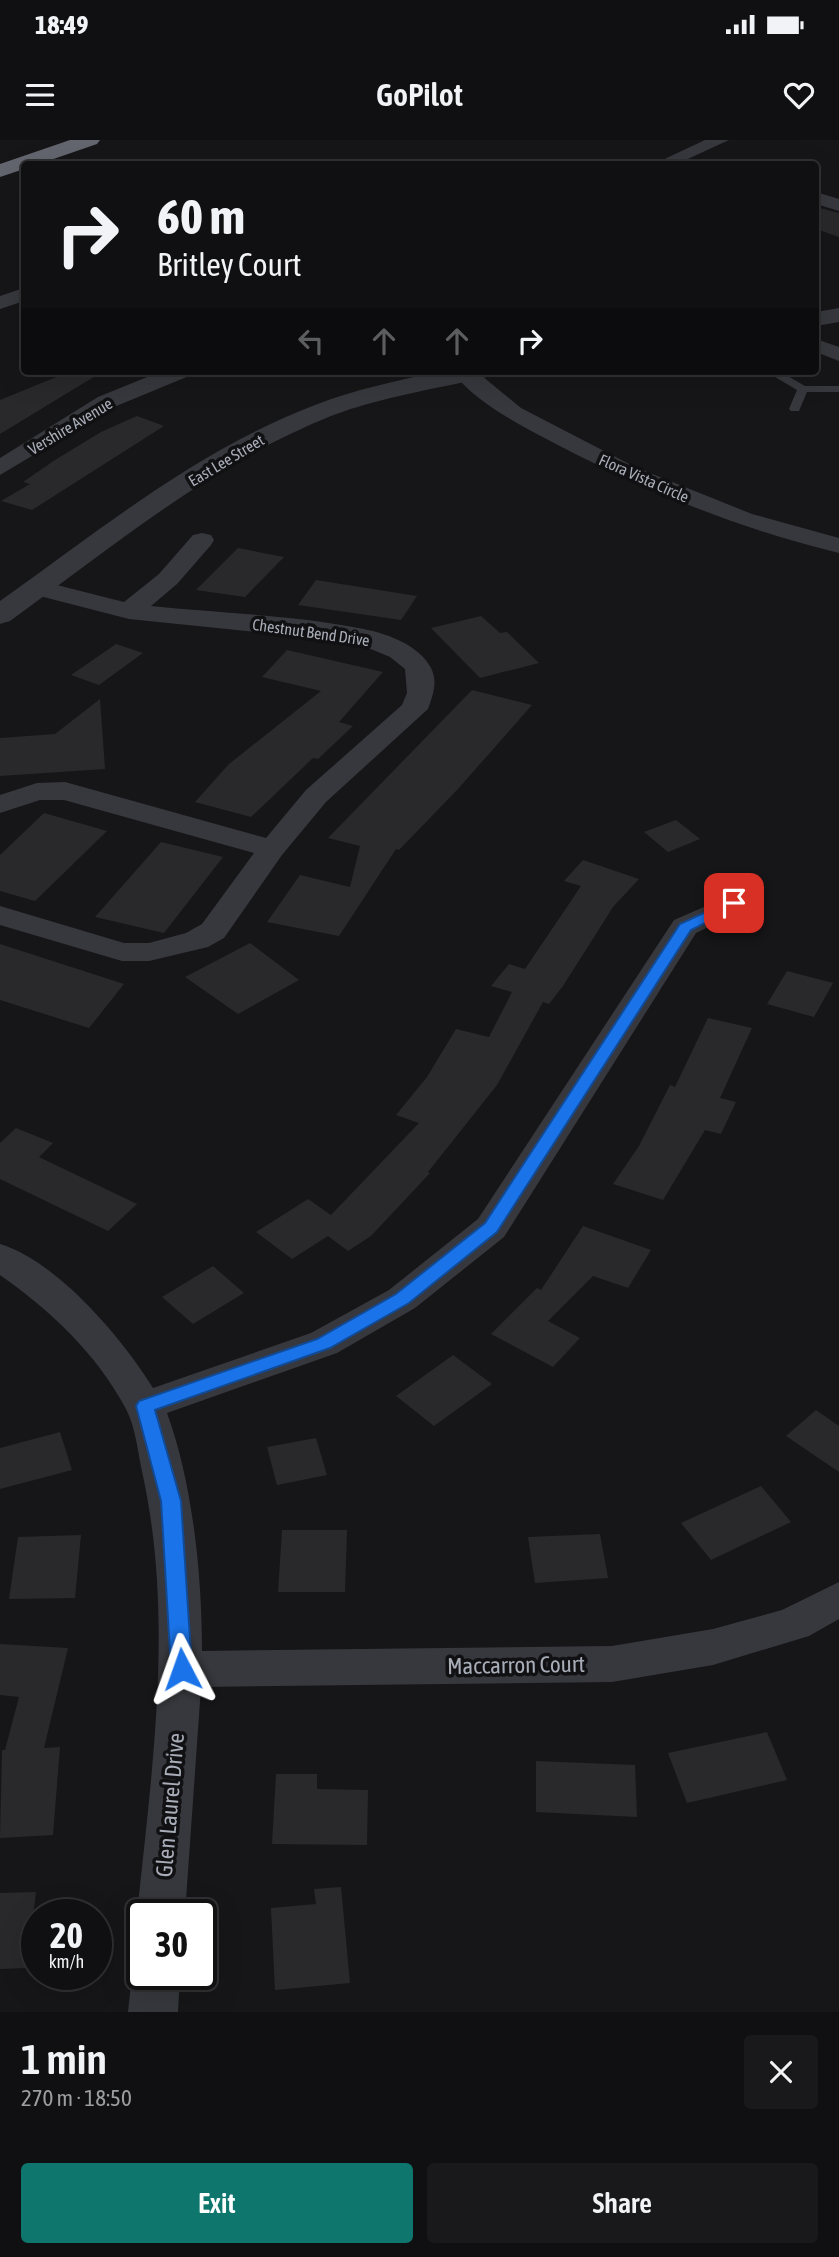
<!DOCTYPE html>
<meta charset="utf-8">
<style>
body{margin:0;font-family:"Asap Condensed",sans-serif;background:#19191b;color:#f1f3f6;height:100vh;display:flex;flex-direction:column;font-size:26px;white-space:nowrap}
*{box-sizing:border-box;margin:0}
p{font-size:23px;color:#9c9d9f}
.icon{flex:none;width:38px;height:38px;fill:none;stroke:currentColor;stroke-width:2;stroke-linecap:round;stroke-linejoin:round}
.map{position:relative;height:1872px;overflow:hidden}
.drawer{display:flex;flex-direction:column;background:#101012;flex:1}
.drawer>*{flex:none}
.hud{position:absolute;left:21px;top:21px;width:798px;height:214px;border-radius:7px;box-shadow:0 7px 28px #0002,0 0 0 2px #303032;background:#101012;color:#f1f3f6;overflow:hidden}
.speed{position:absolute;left:21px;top:1759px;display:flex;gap:14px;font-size:35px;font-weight:700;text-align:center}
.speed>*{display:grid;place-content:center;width:91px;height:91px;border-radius:50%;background:#101012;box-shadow:0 7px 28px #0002,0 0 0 2px #303032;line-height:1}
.speed small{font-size:18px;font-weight:400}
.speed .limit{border:4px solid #111;border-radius:10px;background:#fff;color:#111}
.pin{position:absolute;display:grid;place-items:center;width:60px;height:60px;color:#fff;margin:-30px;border-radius:14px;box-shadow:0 4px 10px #0006}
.me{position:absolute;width:77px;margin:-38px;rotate:356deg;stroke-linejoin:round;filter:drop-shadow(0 0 5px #0008)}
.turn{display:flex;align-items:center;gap:24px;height:147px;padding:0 21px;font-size:32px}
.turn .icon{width:91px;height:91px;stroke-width:2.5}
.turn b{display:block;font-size:49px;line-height:60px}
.lanes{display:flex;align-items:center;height:66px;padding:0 21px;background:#0003;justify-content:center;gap:35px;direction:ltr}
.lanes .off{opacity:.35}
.round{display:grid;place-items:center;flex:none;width:74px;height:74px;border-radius:7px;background:#19191b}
.head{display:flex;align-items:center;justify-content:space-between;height:119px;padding:0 21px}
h1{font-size:42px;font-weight:600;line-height:52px}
.cta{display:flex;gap:14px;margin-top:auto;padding:14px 21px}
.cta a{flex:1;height:80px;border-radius:7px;background:#0f766e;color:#fff;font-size:28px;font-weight:600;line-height:80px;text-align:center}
.cta a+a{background:#19191b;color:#f1f3f6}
.status{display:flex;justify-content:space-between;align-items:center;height:49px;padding:0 35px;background:#101012;direction:ltr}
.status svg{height:19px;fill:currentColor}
header{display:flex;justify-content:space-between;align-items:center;height:91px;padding:0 21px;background:#101012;font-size:32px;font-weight:600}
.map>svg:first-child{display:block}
.building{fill:#29292c}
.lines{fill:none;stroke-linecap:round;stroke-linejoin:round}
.service{fill:#37383d;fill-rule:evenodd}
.minor{fill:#37383d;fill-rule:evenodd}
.tertiary{fill:#37383d;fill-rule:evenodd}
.motorway{fill:#63666e;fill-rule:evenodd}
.route{fill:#1a73e8;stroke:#114b97;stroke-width:2}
.labels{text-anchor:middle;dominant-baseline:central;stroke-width:7;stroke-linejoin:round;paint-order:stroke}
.far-street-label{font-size:16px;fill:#a8adb8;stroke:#111113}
.near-street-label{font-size:23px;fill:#a8adb8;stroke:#111113}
</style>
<div class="status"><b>18:49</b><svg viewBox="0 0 49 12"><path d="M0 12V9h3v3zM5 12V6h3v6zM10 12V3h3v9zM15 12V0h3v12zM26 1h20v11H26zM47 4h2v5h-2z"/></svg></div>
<header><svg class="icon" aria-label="menu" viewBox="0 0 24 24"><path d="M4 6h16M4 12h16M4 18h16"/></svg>GoPilot<svg class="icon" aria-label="heart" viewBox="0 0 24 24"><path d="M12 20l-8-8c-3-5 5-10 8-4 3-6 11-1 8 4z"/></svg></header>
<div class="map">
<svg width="839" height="1872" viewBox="0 0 839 1872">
<rect width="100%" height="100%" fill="#161618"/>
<path class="building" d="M816,67L839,73V97L816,89Z
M71,231H96L97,235L0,294V260Z
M137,276L164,286L32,370L1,361L30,344L23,342L55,320L101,292Z
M238,408L284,417L245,457L196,450Z
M316,440L417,456L401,480L298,465Z
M481,476L500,493L507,492L539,523L480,538L431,488Z
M116,504L143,513L99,545L71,535Z
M287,510L383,532L339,582L353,586L318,619L313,618L251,677L195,662L229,624L321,551L262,537Z
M472,550L532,565L458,649L399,710L396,709L339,796L267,782L300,735L350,747L360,706L328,698Z
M100,559L105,629L0,636V598L55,594Z
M44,673L107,691L35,761L0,751V715Z
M676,680L700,699L668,712L644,692Z
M161,702L223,717L164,793L95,777Z
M583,720L639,739L613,767L563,846L549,864L543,862L497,945L428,1032L430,1033L371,1096L348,1111L328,1096L292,1119L256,1092L308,1059L331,1075L419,983L396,975L427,937L456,889L489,897L512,852L491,846L509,824L525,829L581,746L564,741Z
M250,803L299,840L238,874L185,837Z
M0,804L124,844L89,888L0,860Z
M787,831L833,843L814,877L767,864Z
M708,878L752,888L720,958L736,962L721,994L705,990L663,1060L613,1044L639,1006L670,945L675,947Z
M16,988L53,1003L39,1017L137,1064L108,1091L0,1039V1003Z
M583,1086L651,1110L628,1148L593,1136L548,1181L580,1198L553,1227L491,1194L537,1148L541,1150Z
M213,1126L244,1153L193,1184L162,1157Z
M453,1215L492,1244L434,1286L396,1256Z
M816,1270L839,1286V1332L786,1296Z
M60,1292L72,1330L0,1349V1308Z
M316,1298L327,1335L277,1345L267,1307Z
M761,1346L791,1382L711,1420L681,1383Z
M282,1390H347L345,1452H278Z
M600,1394L608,1438L535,1443L528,1397Z
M81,1395L75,1458L9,1459L18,1397Z
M0,1504L68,1508L44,1608L60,1607L53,1695L0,1698L2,1610H5L19,1557L0,1555Z
M767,1592L787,1640L687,1663L668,1613Z
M536,1621L635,1625L637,1677L536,1672Z
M276,1634H317V1649L368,1650L367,1705L272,1704Z
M341,1747L350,1843L275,1850L271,1768L316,1764L314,1749Z
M36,1752L27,1828L0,1829V1753Z"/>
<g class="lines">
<path class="service" d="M765,231H779L805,246H839V252H807L799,271H791L789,269L797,250Z"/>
<path class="minor" d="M705,0H729L677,24H654Z
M816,52L839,59V71L816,64Z
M24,148V161L0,169V156Z
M816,199L839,207V221L816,212Z
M162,231H192L189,236L114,267L0,335V318L98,257Z
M452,231H476L521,268L635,327L752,374L839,398V413C740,389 646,351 556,304C522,286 475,263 452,231Z
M202,393L211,395L214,400L211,405L177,444L151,466C217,473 294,475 358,488C383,492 419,504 431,528C438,542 433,555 428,569L326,662L282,715L224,798L208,807L149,821H122L0,785V766L124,803H149L186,793L202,784L254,713L64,660H40L0,673V655L37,643L65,642L266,698L306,650L402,565L407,553L405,529L390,517L354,502L129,479L28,453L24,448L28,443L37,440L124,462L159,434L193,395Z
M734,754L745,757L749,763L745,769L696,793L504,1097L415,1168L337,1213L167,1273C193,1344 202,1436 202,1511L612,1506L713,1489L782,1470L839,1442V1479L809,1496L713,1525L612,1542L201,1547L185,1774H142V1784L137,1774C152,1629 174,1480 143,1336C138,1314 136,1288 126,1269C97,1214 50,1170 0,1135V1104C57,1121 123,1199 153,1248L311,1193L389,1150L478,1079L674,780Z
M142,1817V1834H180L178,1872H128L132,1834Z"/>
<path class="tertiary" d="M839,168V182L816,186V172Z
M443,231H494L491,236C437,249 383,256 331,276C213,323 112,407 10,481L0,484V461C100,390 199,309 315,265C356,249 400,240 443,231Z"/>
<path class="motorway" d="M70,0H100L97,4L39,24H24V29L0,37V24Z"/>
</g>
<path class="route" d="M734,759L739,760V766L691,790L497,1092L409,1163L330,1208L155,1270L181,1361L192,1529L189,1535L182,1538L174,1535L171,1529L161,1361L136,1266L139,1261L317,1199L396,1154L485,1083L680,784Z"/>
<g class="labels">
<g class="far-street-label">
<text transform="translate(70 286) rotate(-31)">Vershire Avenue</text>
<text transform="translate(226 320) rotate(-31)">East Lee Street</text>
<text transform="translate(644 338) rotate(24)">Flora Vista Circle</text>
<text transform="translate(311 492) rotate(8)">Chestnut Bend Drive</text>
</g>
<g class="near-street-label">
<text transform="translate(516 1525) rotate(-1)">Maccarron Court</text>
<text transform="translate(170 1665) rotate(-85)">Glen Laurel Drive</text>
</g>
</g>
</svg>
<div class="speed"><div>20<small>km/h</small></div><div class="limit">30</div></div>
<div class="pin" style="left:734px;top:763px;background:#d93025"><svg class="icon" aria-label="arrive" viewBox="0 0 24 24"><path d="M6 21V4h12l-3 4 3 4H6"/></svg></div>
<svg class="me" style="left:182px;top:1529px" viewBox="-20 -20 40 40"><path d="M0-17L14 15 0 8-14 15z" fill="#1a73e8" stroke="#fff" stroke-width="4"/></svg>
<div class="hud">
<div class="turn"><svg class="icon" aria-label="right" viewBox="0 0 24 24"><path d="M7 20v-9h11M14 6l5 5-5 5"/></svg><div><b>60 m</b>Britley Court</div></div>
<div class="lanes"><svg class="icon off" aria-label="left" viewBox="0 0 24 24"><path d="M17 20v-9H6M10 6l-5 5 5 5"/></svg><svg class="icon off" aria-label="ahead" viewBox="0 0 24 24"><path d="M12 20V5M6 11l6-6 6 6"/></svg><svg class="icon off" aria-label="ahead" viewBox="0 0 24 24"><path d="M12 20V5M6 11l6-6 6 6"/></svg><svg class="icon" aria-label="right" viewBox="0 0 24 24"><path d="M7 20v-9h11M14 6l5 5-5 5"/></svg></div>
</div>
</div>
<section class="drawer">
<div class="head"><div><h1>1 min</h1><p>270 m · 18:50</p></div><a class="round"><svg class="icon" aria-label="close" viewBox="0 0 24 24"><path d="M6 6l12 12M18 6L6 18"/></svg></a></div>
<div class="cta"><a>Exit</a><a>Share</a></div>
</section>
